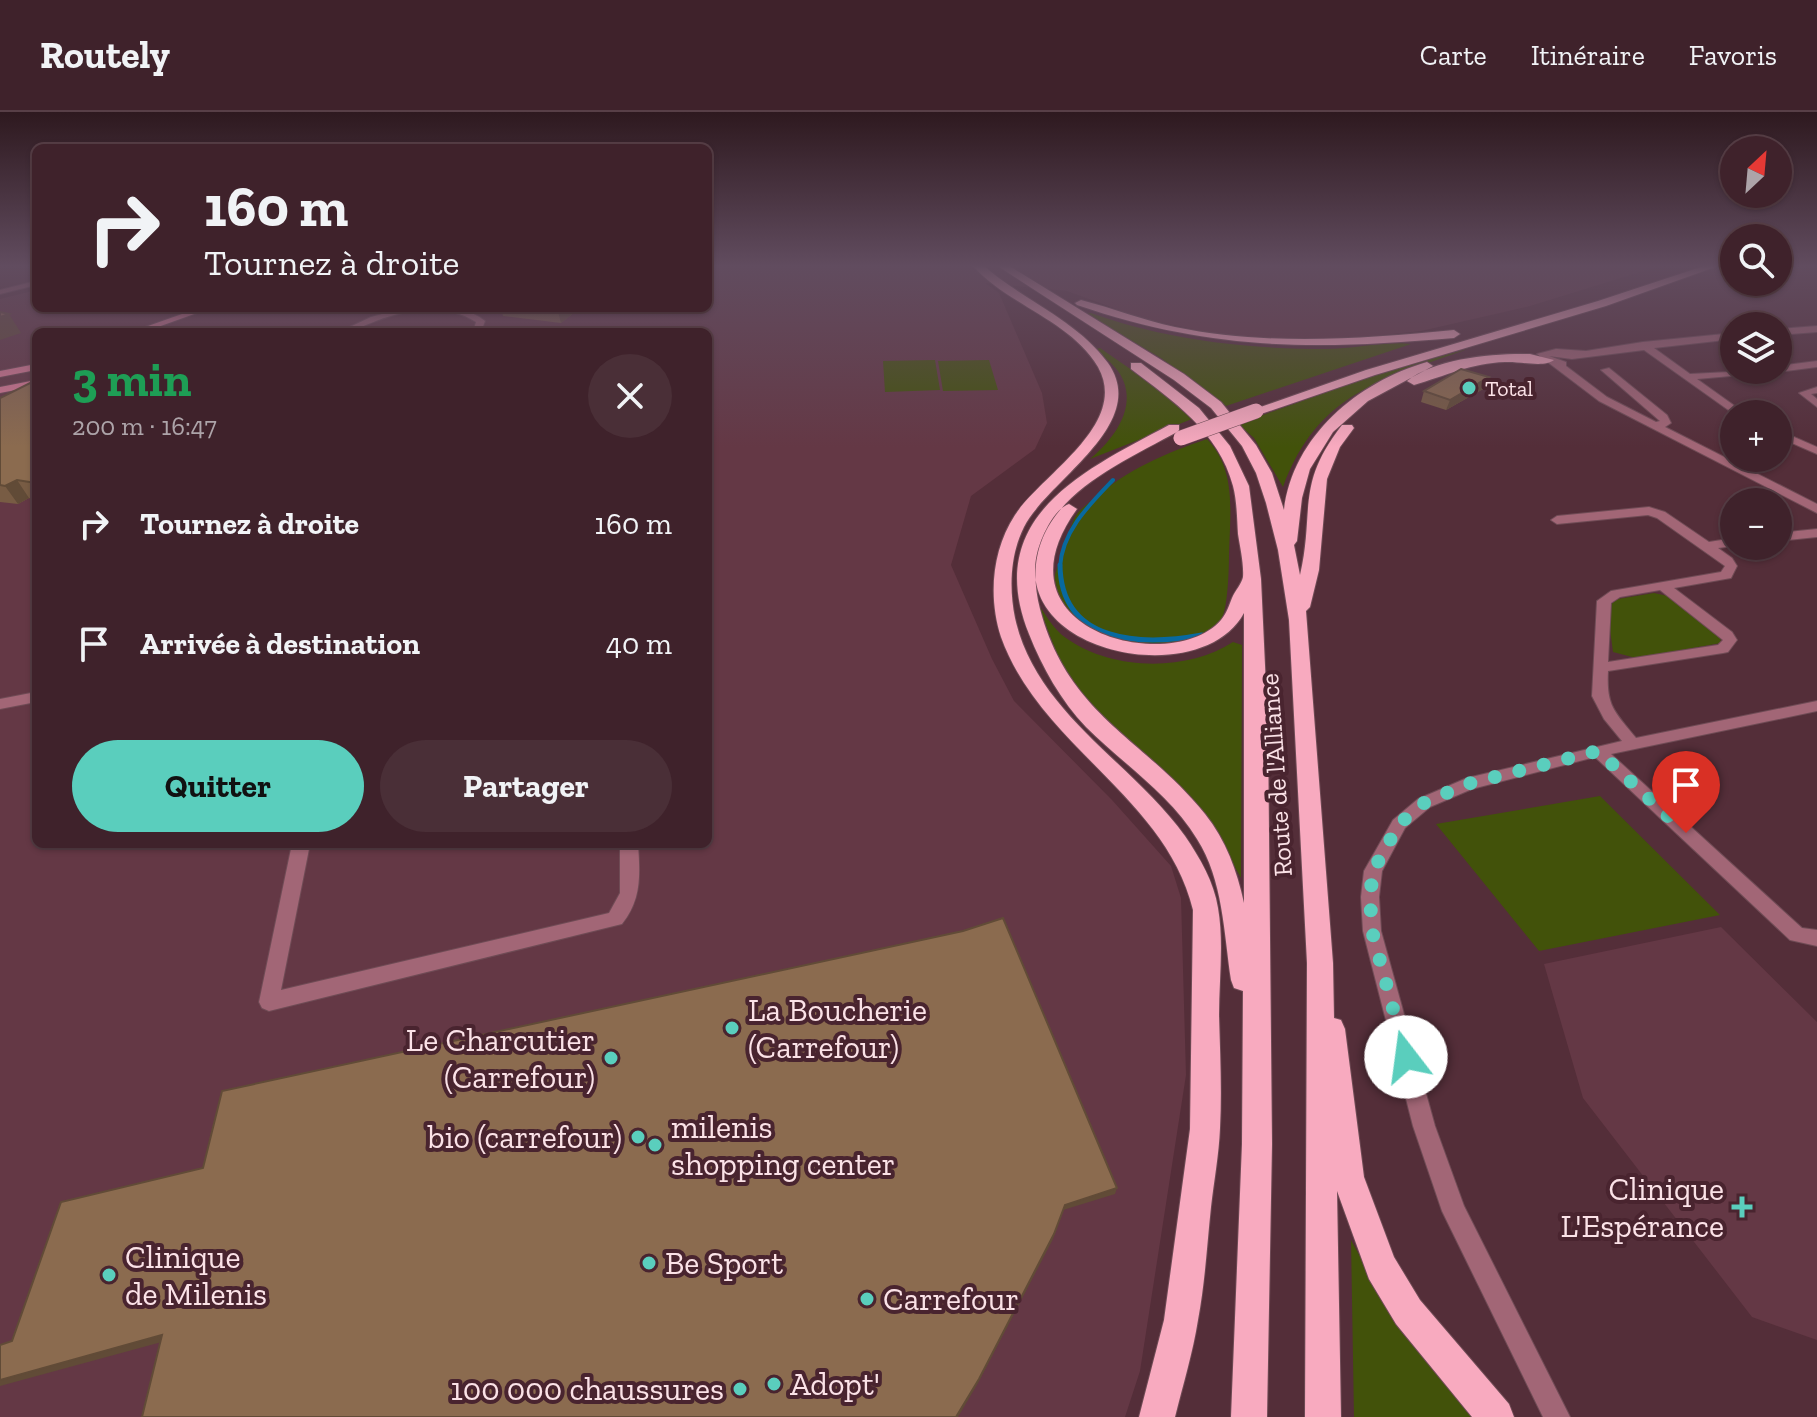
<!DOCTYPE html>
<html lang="fr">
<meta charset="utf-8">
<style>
body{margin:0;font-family:"Zilla Slab",serif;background:#4a2f37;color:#f1f3f6;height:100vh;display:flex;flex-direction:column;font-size:30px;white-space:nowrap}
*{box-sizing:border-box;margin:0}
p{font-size:26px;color:#ada4a9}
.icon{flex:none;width:44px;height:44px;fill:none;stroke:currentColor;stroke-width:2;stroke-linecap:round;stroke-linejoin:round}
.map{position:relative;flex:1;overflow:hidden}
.sheet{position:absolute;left:32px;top:216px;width:680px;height:520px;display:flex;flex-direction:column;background:#3f222b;border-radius:12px;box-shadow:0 2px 6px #0004,0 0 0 2px #583f47}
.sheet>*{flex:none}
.top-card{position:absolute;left:32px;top:32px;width:680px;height:168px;border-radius:12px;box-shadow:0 2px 6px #0004,0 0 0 2px #583f47;background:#3f222b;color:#f1f3f6;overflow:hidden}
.needle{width:52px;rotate:26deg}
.fabs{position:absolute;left:1720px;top:24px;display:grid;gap:16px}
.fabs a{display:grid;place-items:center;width:72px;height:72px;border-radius:50%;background:#3f222b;box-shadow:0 2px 6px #0004,0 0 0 2px #583f47;font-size:40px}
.pin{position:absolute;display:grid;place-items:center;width:68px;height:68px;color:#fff;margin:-82px -34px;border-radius:50% 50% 50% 0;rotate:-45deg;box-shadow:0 0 8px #0007}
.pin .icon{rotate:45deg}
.me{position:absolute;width:88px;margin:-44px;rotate:345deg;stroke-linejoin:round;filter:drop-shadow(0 0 6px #0008)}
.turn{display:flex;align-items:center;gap:28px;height:168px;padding:0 40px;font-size:36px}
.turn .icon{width:104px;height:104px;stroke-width:2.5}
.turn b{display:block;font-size:56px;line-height:68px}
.round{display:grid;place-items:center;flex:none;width:84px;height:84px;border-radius:42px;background:#4a2f37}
.headline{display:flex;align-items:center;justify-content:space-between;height:136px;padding:0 40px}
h1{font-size:48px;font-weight:700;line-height:60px;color:#1e9e55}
.action{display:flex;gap:16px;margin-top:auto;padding:16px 40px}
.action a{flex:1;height:92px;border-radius:48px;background:#5acebd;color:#111;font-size:32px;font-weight:700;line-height:92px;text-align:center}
.action a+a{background:#4a2f37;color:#f1f3f6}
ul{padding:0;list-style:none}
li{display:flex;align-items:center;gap:24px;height:120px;padding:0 40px}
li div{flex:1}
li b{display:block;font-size:30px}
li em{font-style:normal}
header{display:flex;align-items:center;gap:48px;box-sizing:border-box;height:112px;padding:0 40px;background:#3f222b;border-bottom:2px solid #583f47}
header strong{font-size:38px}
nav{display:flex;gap:44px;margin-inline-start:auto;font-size:28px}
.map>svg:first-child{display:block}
.built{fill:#643845;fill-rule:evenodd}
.green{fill:#42520a}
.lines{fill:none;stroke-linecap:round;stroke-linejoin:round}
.stream-far1{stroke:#08699f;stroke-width:4}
.stream{stroke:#08699f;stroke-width:5}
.minor-casing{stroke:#6f4b55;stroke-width:2}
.secondary-casing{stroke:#6f4b55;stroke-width:2}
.trunk-casing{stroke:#6f4b55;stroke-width:2}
.minor{fill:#a26676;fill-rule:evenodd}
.secondary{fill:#da7c97;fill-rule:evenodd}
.trunk{fill:#f8aabf;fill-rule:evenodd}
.trunk-bridge-casing{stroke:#6f4b55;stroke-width:16;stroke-linecap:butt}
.trunk-bridge{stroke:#f8aabf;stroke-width:15}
.wall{fill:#785c44}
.shaded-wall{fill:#614b37}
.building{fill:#8b6b4f;stroke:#614b37;stroke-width:2}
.route{stroke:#5acebd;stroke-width:14;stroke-dasharray:0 25.2}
.poi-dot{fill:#5acebd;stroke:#49242f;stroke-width:3}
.labels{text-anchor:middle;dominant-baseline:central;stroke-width:8;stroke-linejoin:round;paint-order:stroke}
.far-poi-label{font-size:22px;fill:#fbe2e7;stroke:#49242f;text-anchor:start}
.street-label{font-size:26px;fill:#fbe2e7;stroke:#49242f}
.near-poi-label{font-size:32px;fill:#fbe2e7;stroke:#49242f;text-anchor:start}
</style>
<header>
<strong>Routely</strong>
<nav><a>Carte</a><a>Itinéraire</a><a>Favoris</a></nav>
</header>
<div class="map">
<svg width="1817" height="1305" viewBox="0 0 1817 1305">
<rect width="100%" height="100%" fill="#542e39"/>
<path class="built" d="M708,153H1663L1530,194L1421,219L1328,229L1248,226L1202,219L1144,207L1067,179L985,171L999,181L1042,281L1047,311L1035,337L971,384L951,453L992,547L1014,589L1112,688L1171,754L1181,786L1186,963L1140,1259L1125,1305H0V187L36,178V196H708ZM36,220H708V732H36Z
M1721,815L1817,910V1228L1752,1205L1583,986L1544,852Z"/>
<path class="green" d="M1091,201C1166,228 1247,237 1326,237C1354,237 1386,229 1411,232L1226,294L1161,246L1086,202Z
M1100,236L1165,281L1192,307L1090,347C1114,327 1141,292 1118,259C1112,251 1103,244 1096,237Z
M1468,237C1382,268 1318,280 1283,375L1254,326L1238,312L1392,257Z
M935,248L940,278L885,280L883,249Z
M989,248L998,278L943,279L938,249Z
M1207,327C1237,358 1230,402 1229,442C1229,456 1228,497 1221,508C1195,545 1104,537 1075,508C1066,499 1055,479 1055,465C1055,458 1061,448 1063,442C1067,430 1070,412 1077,402C1081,396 1090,390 1095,386C1128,357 1166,341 1207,327Z
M1654,481L1668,484L1720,524L1721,531L1636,546L1613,540L1607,495L1618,487Z
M1038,492C1046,503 1054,518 1066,526C1112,559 1187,560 1233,530L1242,533L1241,766L1207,705L1087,588L1060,550Z
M1600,684L1720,803L1539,839L1436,712Z
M1351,1128L1402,1221L1477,1305H1354Z"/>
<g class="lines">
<path class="stream-far1" d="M1060,455C1062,419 1090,392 1113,368"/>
<path class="stream" d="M1060,453C1061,532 1142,534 1202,523"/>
<g class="minor-casing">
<path id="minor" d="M36,169V173L0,182V178Z
M404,196C432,196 463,191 485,209L481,220H473L476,210C446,191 408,197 376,209C363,214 352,220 339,220L371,205Z
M1817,214V220L1778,223V217Z
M1734,221V227L1654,236L1690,262L1769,258L1764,261L1697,267L1746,302H1734L1644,238L1572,247L1549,244L1566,250V254L1607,285L1656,310L1660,309L1601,258L1609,256L1667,303L1671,311L1665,315L1817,392V401L1599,289L1537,242L1556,237L1586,239L1643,230Z
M1817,249V255L1778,260L1774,258H1778V254Z
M1817,275V281L1811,282L1817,287V295L1799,281Z
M1778,318L1817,335V342L1778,325Z
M1649,395L1665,400L1709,430L1734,426V434L1718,436L1732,446L1737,454L1731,466L1674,476L1732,520L1737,528L1728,540L1723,541L1608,559C1606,595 1615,600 1636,626L1817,589V599L1611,642L1802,816L1817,818V834L1790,828L1595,645L1472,677L1430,695L1405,716L1382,759L1379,785L1381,819L1435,1014L1464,1094L1570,1305H1543L1442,1099L1413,1014L1363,819L1361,785L1364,759L1393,708L1418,687L1467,666L1622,629L1604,607L1592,584L1597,489L1611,479L1721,460L1725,454L1657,406L1648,403L1557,412L1551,408L1557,404ZM1660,478L1723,528L1718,533L1608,550L1611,491L1620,485Z
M1817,417V425L1778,429V421Z
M36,580V590L0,597V587Z
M292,732H310L281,878L609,801L620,781V732H638C640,762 642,787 622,812L269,899L262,896L259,890Z"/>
</g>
<g class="secondary-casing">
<path id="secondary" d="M199,196H211L144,220H131Z
M36,252V258L0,265V259Z
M36,268V274L0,281V275Z"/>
</g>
<g class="trunk-casing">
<path id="trunk" d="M972,153H983C1022,188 1076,207 1108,251C1151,312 1048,368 1024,415C1010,443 1009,476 1015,506C1036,601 1132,650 1185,724C1200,746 1214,770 1218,796C1224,830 1219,869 1219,903C1220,940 1222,978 1220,1016C1219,1042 1214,1069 1211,1095C1207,1133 1205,1171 1198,1208C1193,1240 1183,1273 1175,1305H1139L1164,1208L1190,1017L1193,798C1166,685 1040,634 1001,525C988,485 992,438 1015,403C1042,362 1130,312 1098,255C1070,208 1007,193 972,153Z
M996,153H1008L1184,262L1221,290L1256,333L1272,361L1284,398C1293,324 1358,270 1427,250L1433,254L1368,289L1333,320L1310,357L1302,386L1297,429L1294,433L1300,463C1315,399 1295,373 1342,313H1352L1354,316L1340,335L1327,367L1319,458L1310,495L1306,499L1333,851L1334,906L1341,908L1345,917L1364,1065L1394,1145L1420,1188L1509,1292L1514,1305H1472L1396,1212L1369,1167L1337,1079L1341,1305H1305L1307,851L1289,508L1278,438L1266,391L1256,361L1242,334L1211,296L1174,268Z
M1707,153H1721L1606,194L1375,263L1261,302L1249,299L1366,258L1598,189Z
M1081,188C1112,196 1143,208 1175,215C1267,234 1361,227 1454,218L1460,222L1454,226C1314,238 1212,239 1077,193L1075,191Z
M1530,242L1554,248C1544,256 1520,249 1505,250C1472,251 1445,264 1414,273L1407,269C1435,246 1495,241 1530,242Z
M1131,251H1141L1199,296L1230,334L1249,374L1261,467L1268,618L1272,1032L1267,1305H1231L1242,1032L1243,879L1234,876L1231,868C1224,822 1223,767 1197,727C1170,682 1123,652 1086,615C1061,589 1042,555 1029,522C982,405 1083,359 1169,313H1179V319C1106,359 1014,396 1040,497C1068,604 1144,626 1205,702C1226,728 1237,759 1244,791V501C1200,583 992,539 1043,424C1048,413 1057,396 1069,392L1077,397C988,520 1173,564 1221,508C1227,501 1229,493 1232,486C1235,479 1242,471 1243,465C1244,452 1240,435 1238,422C1237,407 1237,389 1233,374C1219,320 1173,289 1131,257Z"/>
</g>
<use href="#minor" class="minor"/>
<use href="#secondary" class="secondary"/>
<use href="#trunk" class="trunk"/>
<g class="trunk-bridge-casing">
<path id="trunk-bridge" d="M1181,326L1256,299"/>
</g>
<use href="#trunk-bridge" class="trunk-bridge"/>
</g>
<path class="wall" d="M501,196H580L561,211L503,204Z
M36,269V388L29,386L18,392L0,390V286Z
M1485,276L1446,298L1421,290L1424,279Z"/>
<path class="shaded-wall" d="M557,196H580L561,211Z
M9,202L21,221L0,228V205Z
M1489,265L1485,276L1446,298L1450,288Z
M17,368L29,386L18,392L5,374Z
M1117,1076L1115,1082L1063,1098L1053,1127L978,1271L958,1305H956L1065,1093Z
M162,1223L169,1228L0,1274V1268Z"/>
<path class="building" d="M0,200L9,202L0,205Z
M1461,257L1489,265L1450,288L1424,279Z
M34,269H36V371L17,368L5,374L0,373V286Z
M1003,806L1117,1076L1065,1093L1054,1122L979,1267L956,1305H142L162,1223L0,1268V1233L12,1229L61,1090L203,1056L222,979L963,819Z"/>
<linearGradient id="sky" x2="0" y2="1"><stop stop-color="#2e191f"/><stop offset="0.46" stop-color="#614c5f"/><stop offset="1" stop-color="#614c5f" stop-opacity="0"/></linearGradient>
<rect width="1817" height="335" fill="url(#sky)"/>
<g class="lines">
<path class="route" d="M1406,945L1372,819L1370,785L1373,759L1399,712L1424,691L1467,672L1598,639L1686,721"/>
</g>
<g class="poi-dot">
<circle cx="1469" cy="276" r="8"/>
<circle cx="732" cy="916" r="8"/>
<circle cx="611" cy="946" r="8"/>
<circle cx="638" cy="1025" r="8"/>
<circle cx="655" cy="1033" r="8"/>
<path d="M1738 1083h8v8h8v8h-8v8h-8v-8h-8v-8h8z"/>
<circle cx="649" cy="1151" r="8"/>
<circle cx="109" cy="1163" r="8"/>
<circle cx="867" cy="1187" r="8"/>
<circle cx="774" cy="1272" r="8"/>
<circle cx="740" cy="1277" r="8"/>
</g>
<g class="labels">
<g class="far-poi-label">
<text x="1485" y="276">Total</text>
</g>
<g class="street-label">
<text transform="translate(1276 663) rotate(-94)">Route de l'Alliance</text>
</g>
<g class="near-poi-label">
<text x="748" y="898">La Boucherie<tspan x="748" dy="37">(Carrefour)</tspan></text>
<text x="595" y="928" text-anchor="end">Le Charcutier<tspan x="595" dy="37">(Carrefour)</tspan></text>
<text x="671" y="1015">milenis<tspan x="671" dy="37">shopping center</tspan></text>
<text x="622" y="1025" text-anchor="end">bio (carrefour)</text>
<text x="1724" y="1077" text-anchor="end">Clinique<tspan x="1724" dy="37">L'Espérance</tspan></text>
<text x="125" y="1145">Clinique<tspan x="125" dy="37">de Milenis</tspan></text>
<text x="665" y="1151">Be Sport</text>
<text x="883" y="1187">Carrefour</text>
<text x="790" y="1272">Adopt'</text>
<text x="724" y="1277" text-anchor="end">100 000 chaussures</text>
</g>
</g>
</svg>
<div class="fabs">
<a><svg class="needle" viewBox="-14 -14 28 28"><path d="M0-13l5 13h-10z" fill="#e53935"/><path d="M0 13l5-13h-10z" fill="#ada4a9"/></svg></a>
<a><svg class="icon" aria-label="search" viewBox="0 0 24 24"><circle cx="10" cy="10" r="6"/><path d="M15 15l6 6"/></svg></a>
<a><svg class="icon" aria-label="layers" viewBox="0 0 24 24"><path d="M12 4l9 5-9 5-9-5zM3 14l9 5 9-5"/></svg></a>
<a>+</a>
<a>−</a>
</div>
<div class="pin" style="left:1686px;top:721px;background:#d93025"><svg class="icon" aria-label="arrive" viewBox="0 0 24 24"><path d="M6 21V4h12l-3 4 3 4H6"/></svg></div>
<svg class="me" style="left:1406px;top:945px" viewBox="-20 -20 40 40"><circle r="19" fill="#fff"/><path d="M0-13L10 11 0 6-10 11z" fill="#5acebd"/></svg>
<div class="top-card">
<div class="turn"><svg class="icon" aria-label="right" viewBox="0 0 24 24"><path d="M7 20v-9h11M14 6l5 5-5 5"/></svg><div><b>160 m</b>Tournez à droite</div></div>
</div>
<section class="sheet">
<div class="headline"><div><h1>3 min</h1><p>200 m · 16:47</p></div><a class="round"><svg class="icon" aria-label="close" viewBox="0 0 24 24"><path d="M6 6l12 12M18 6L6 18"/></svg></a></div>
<ul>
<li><svg class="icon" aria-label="right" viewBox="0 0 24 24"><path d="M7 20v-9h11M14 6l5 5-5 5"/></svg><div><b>Tournez à droite</b></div><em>160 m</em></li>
<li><svg class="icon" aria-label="arrive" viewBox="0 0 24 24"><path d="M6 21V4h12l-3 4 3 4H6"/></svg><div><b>Arrivée à destination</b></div><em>40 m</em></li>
</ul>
<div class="action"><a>Quitter</a><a>Partager</a></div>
</section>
</div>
